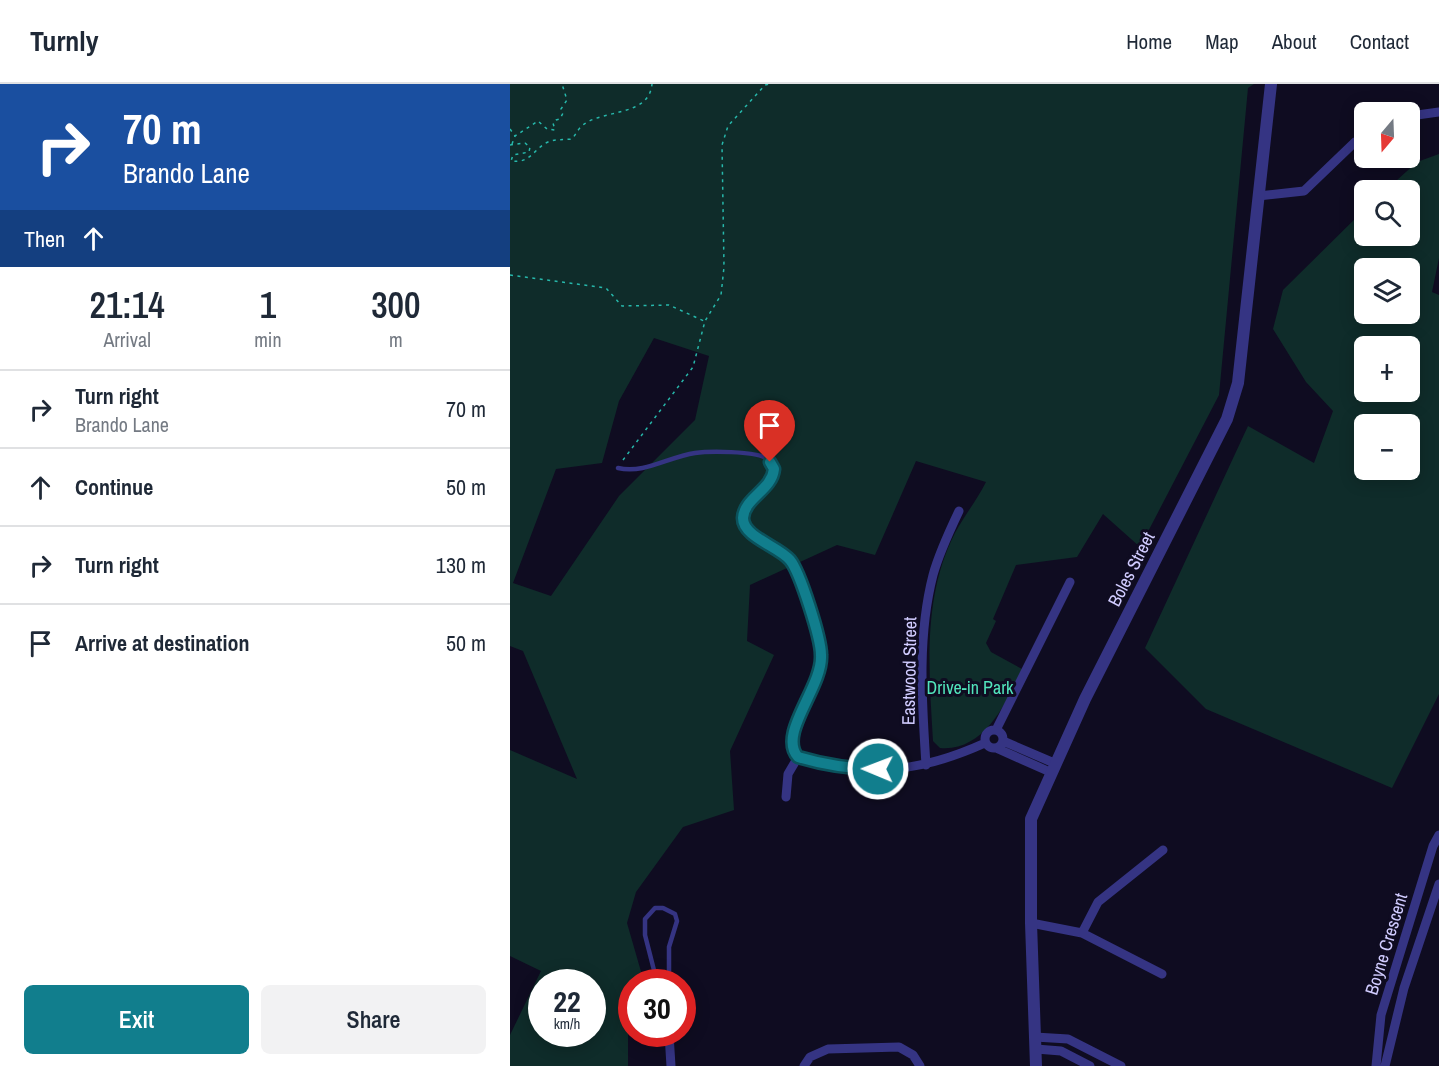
<!DOCTYPE html>
<meta charset="utf-8">
<style>
body{margin:0;font-family:"Archivo Narrow",sans-serif;background:#f2f2f3;color:#1f2937;height:100vh;display:flex;flex-direction:column;font-size:22px;white-space:nowrap}
*{box-sizing:border-box;margin:0}
p{font-size:20px;color:#747a83}
.icon{flex:none;width:33px;height:33px;fill:none;stroke:currentColor;stroke-width:2;stroke-linecap:round;stroke-linejoin:round}
.map{position:relative;flex:1;overflow:hidden}
.side{display:flex;flex-direction:column;background:#fff;width:510px}
.side>*{flex:none}
.guide{background:#1a4fa0;color:#fff;overflow:hidden}
.needle{width:39px;rotate:199deg}
.fabs{position:absolute;left:844px;top:18px;display:grid;gap:12px}
.fabs a{display:grid;place-items:center;width:66px;height:66px;border-radius:9px;background:#fff;box-shadow:0 3px 15px #0003;font-size:30px}
.speed{position:absolute;left:18px;top:885px;display:flex;gap:12px;font-size:30px;font-weight:700;text-align:center}
.speed>*{display:grid;place-content:center;width:78px;height:78px;border-radius:50%;background:#fff;box-shadow:0 3px 15px #0003;line-height:1}
.speed small{font-size:15px;font-weight:400}
.speed .limit{border:9px solid #d22;background:#fff;color:#111}
.pin{position:absolute;display:grid;place-items:center;width:51px;height:51px;color:#fff;margin:-62px -26px;border-radius:50% 50% 50% 0;rotate:-45deg;box-shadow:0 0 6px #0007}
.pin .icon{rotate:45deg}
.me{position:absolute;width:66px;margin:-33px;rotate:271deg;stroke-linejoin:round;filter:drop-shadow(0 0 4px #0008)}
.turn{display:flex;align-items:center;gap:21px;height:126px;padding:0 24px;font-size:27px}
.turn .icon{width:78px;height:78px;stroke-width:2.5}
.turn b{display:block;font-size:42px;line-height:51px}
.then{display:flex;align-items:center;height:57px;padding:0 24px;background:#0003;gap:12px;font-size:22px}
.eta{display:flex;justify-content:space-evenly;align-items:center;height:102px;text-align:center}
.eta b{font-size:36px;font-weight:600;line-height:42px}
.cta{display:flex;gap:12px;margin-top:auto;padding:12px 24px}
.cta a{flex:1;height:69px;border-radius:9px;background:#117e8d;color:#fff;font-size:24px;font-weight:600;line-height:69px;text-align:center}
.cta a+a{background:#f2f2f3;color:#1f2937}
ul{padding:0;list-style:none}
li{display:flex;align-items:center;gap:18px;height:78px;padding:0 24px;border-top:2px solid #e0e1e3}
li div{flex:1}
li b{display:block;font-size:22px}
li em{font-style:normal}
header{display:flex;align-items:center;gap:36px;box-sizing:border-box;height:84px;padding:0 30px;background:#fff;border-bottom:2px solid #e0e1e3}
header strong{font-size:28px}
nav{display:flex;gap:33px;margin-inline-start:auto;font-size:21px}
main{display:flex;flex:1;min-height:0}
.map>svg:first-child{display:block}
.green{fill:#0f2c2a;fill-rule:evenodd}
.lines{fill:none;stroke-linecap:round;stroke-linejoin:round}
.path{stroke:#27b8ab;stroke-width:1.5;stroke-dasharray:3 4.5;stroke-linecap:butt}
.service{stroke:#353483;stroke-width:4.5}
.minor{stroke:#353483;stroke-width:9}
.tertiary{stroke:#353483;stroke-width:12}
.route-casing{stroke:#0b525c;stroke-width:15}
.route{stroke:#117e8d;stroke-width:10}
.labels{text-anchor:middle;dominant-baseline:central;stroke-width:6;stroke-linejoin:round;paint-order:stroke}
.street-label{font-size:18px;fill:#d1ccff;stroke:#0f0c21}
.park-label{font-size:18px;fill:#52e5bc;stroke:#0f0c21}
</style>
<header>
<strong>Turnly</strong>
<nav><a>Home</a><a>Map</a><a>About</a><a>Contact</a></nav>
</header>
<main>
<section class="side">
<div class="guide">
<div class="turn"><svg class="icon" aria-label="right" viewBox="0 0 24 24"><path d="M7 20v-9h11M14 6l5 5-5 5"/></svg><div><b>70 m</b>Brando Lane</div></div>
<div class="then">Then<svg class="icon" aria-label="ahead" viewBox="0 0 24 24"><path d="M12 20V5M6 11l6-6 6 6"/></svg></div>
</div>
<div class="eta">
<div><b>21:14</b><p>Arrival</p></div>
<div><b>1</b><p>min</p></div>
<div><b>300</b><p>m</p></div>
</div>
<ul>
<li><svg class="icon" aria-label="right" viewBox="0 0 24 24"><path d="M7 20v-9h11M14 6l5 5-5 5"/></svg><div><b>Turn right</b><p>Brando Lane</p></div><em>70 m</em></li>
<li><svg class="icon" aria-label="ahead" viewBox="0 0 24 24"><path d="M12 20V5M6 11l6-6 6 6"/></svg><div><b>Continue</b></div><em>50 m</em></li>
<li><svg class="icon" aria-label="right" viewBox="0 0 24 24"><path d="M7 20v-9h11M14 6l5 5-5 5"/></svg><div><b>Turn right</b></div><em>130 m</em></li>
<li><svg class="icon" aria-label="arrive" viewBox="0 0 24 24"><path d="M6 21V4h12l-3 4 3 4H6"/></svg><div><b>Arrive at destination</b></div><em>50 m</em></li>
</ul>
<div class="cta"><a>Exit</a><a>Share</a></div>
</section>
<div class="map">
<svg width="929" height="982" viewBox="0 0 929 982">
<rect width="100%" height="100%" fill="#0f0c21"/>
<path class="green" d="M0,0H744L738,4L709,311L630,463L593,430L567,473L506,481L483,535L486,537L476,559L481,568L512,585C497,618 474,668 430,664L423,657C419,588 412,513 445,449C454,432 467,416 476,398L406,377L365,471L327,461L240,501L237,557L264,571L220,667L224,726L173,743L126,808L117,839L134,898H122L121,937L118,939V982H0V951L31,887L0,872V666L67,695L13,567L0,562ZM144,254L199,272L185,336L109,412L41,512L3,499L46,385L92,379L109,317ZM32,898H82V950H32Z
M929,70V174L922,208L929,211V610L882,704L696,625L635,564L738,342L804,379L823,327L796,298L763,245L773,206L855,125V152H900V106H876L907,78ZM855,184H900V230H855ZM855,262H900V308H855ZM855,340H900V386H855Z"/>
<g class="lines">
<path class="path" d="M0,45L5,52L28,37L37,45L45,46L43,39L46,36L50,35L53,29L51,25L57,16L52,0
M2,60L5,52
M0,61L15,59L20,63L19,68L3,71L1,77C21,80 24,64 38,58C46,55 53,56 62,55C66,50 68,45 73,41C93,25 139,33 142,0
M0,191L96,204L112,222L159,221L194,237
M113,376L183,283L195,237L211,211L214,183L212,61L218,42L255,1L259,0"/>
<path class="service" d="M108,384C135,390 158,373 185,369C199,367 244,367 256,374C260,376 262,381 264,385C262,406 229,418 234,439C238,454 262,460 273,469C288,482 311,551 311,572C312,581 308,590 305,599
M147,898L135,851V835L145,824H153L165,830L167,837L159,863V898"/>
<path class="minor" d="M900,32L929,28
M748,112L794,107L845,58L855,53
M475 655a9 9 0 1 1 18 0a9 9 0 1 1-18 0Z
M486,646L560,498
M493,657L544,679
M486,664L540,688
M288,673C358,693 409,689 475,659
M288,673C271,655 297,619 305,599
M416,681C412,618 407,553 423,491C429,469 439,448 449,427
M276,713L278,690L288,673
M521,839L572,849L652,890
M572,849L588,818L653,766
M159,950L161,982
M525,953L558,955L611,982
M526,965L551,967L580,982
M294,982L300,973L318,965L389,963L403,971L410,982
M866,982L871,931L923,762L929,751
M875,982L894,904L929,800"/>
<path class="tertiary" d="M526,982L521,839V735L575,615L717,335L728,299L761,0"/>
</g>
<g class="lines">
<g class="route-casing">
<path id="route" d="M260,378L264,385C262,406 234,414 233,434C233,453 268,462 280,476C290,488 311,554 311,571C313,603 267,650 288,673C315,681 340,685 368,685"/>
</g>
<use href="#route" class="route"/>
</g>
<g class="labels">
<g class="street-label">
<text transform="translate(621 485) rotate(-63)">Boles Street</text>
<text transform="translate(399 587) rotate(-89)">Eastwood Street</text>
<text transform="translate(876 860) rotate(-73)">Boyne Crescent</text>
</g>
<g class="park-label">
<text x="460" y="603">Drive-in Park</text>
</g>
</g>
</svg>
<div class="fabs">
<a><svg class="needle" viewBox="-14 -14 28 28"><path d="M0-13l5 13h-10z" fill="#e53935"/><path d="M0 13l5-13h-10z" fill="#747a83"/></svg></a>
<a><svg class="icon" aria-label="search" viewBox="0 0 24 24"><circle cx="10" cy="10" r="6"/><path d="M15 15l6 6"/></svg></a>
<a><svg class="icon" aria-label="layers" viewBox="0 0 24 24"><path d="M12 4l9 5-9 5-9-5zM3 14l9 5 9-5"/></svg></a>
<a>+</a>
<a>−</a>
</div>
<div class="speed"><div>22<small>km/h</small></div><div class="limit">30</div></div>
<div class="pin" style="left:260px;top:378px;background:#d93025"><svg class="icon" aria-label="arrive" viewBox="0 0 24 24"><path d="M6 21V4h12l-3 4 3 4H6"/></svg></div>
<svg class="me" style="left:368px;top:685px" viewBox="-20 -20 40 40"><circle r="17" fill="#117e8d" stroke="#fff" stroke-width="3"/><path d="M0-11L8 9 0 5-8 9z" fill="#fff"/></svg>
</div>
</main>
